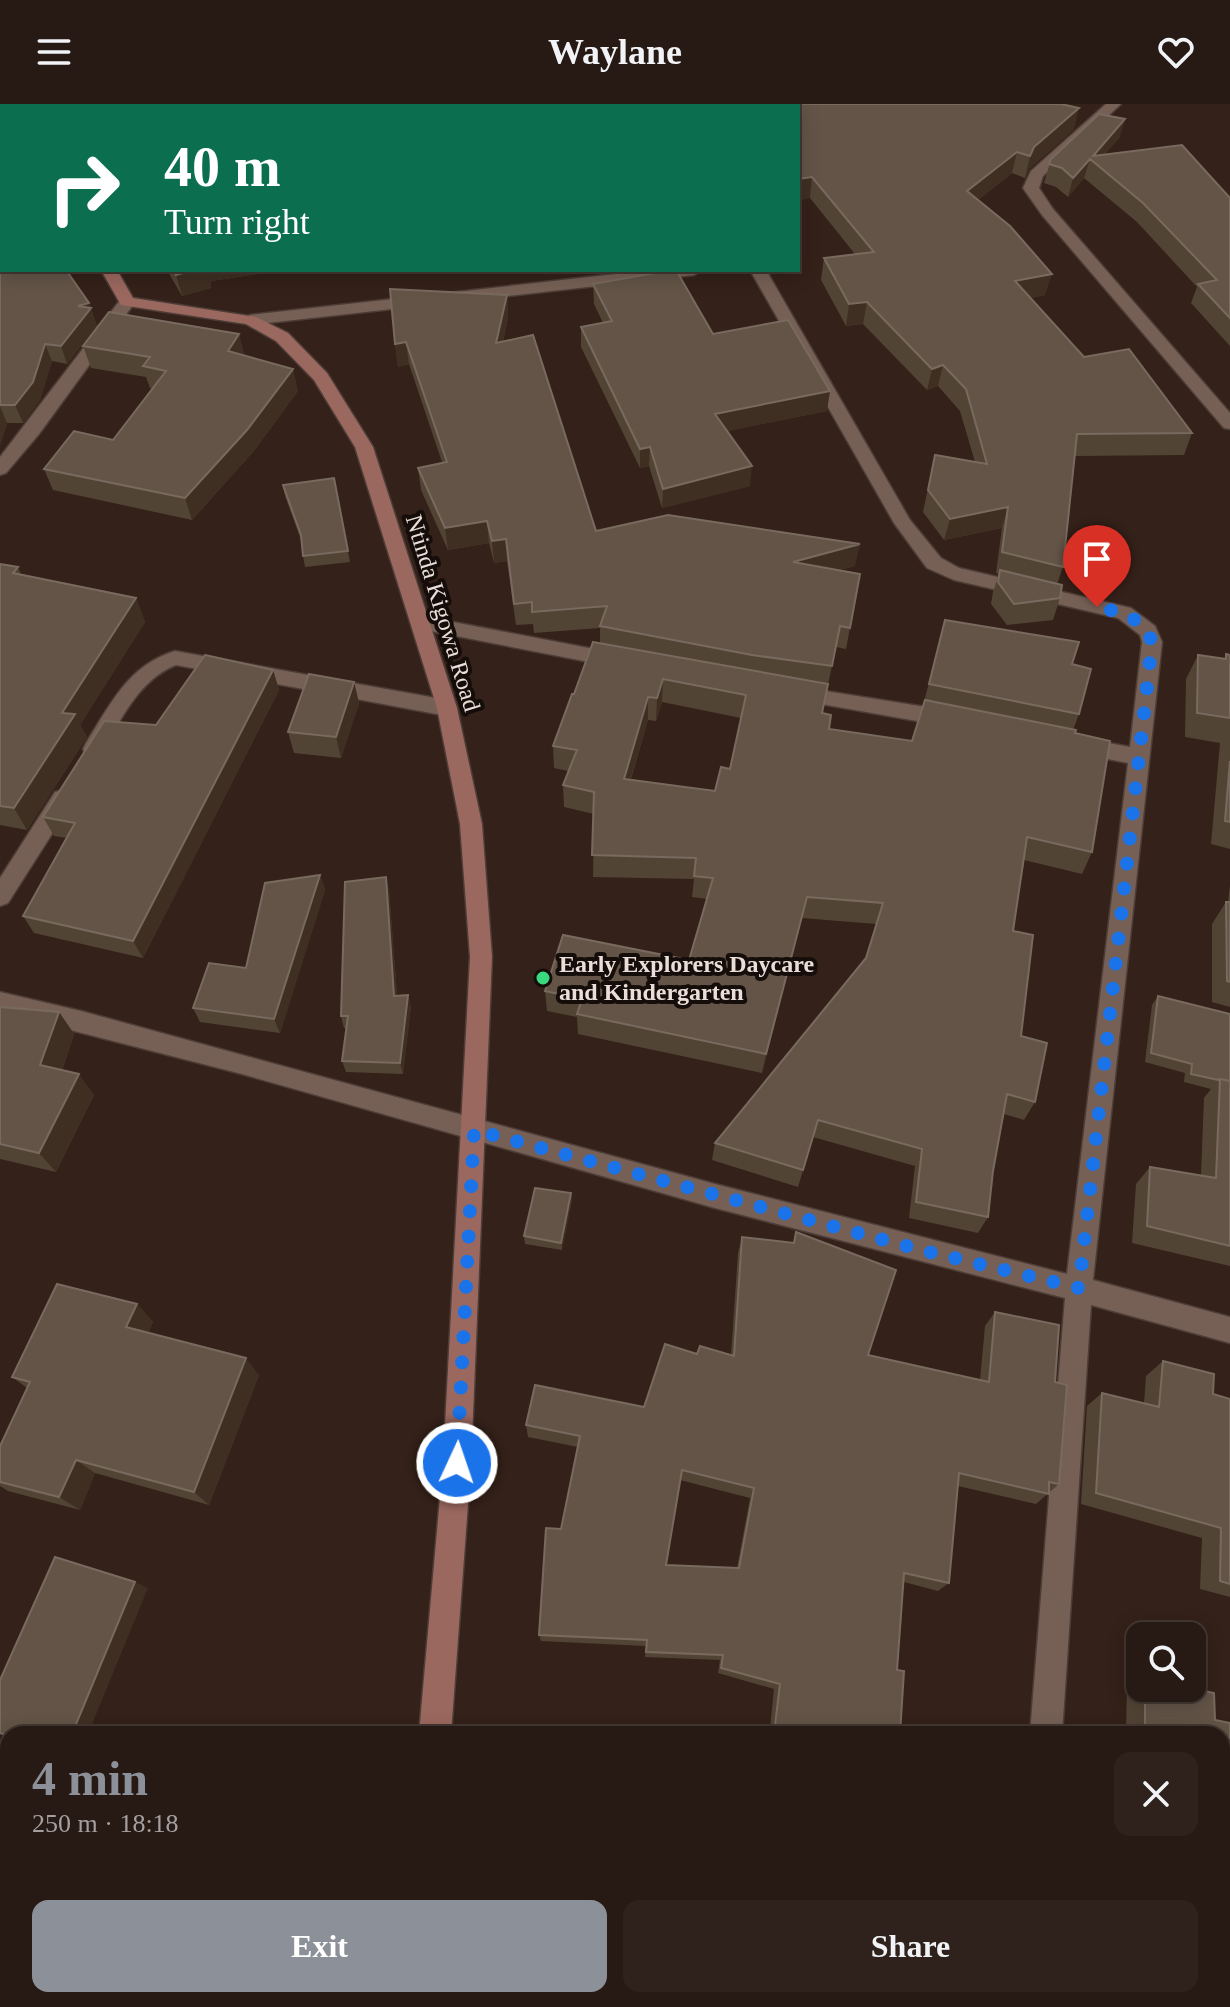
<!DOCTYPE html>
<meta charset="utf-8">
<style>
body{margin:0;font-family:Georgia,serif;background:#2f221c;color:#f1f3f6;height:100vh;display:flex;flex-direction:column;font-size:30px;white-space:nowrap}
*{box-sizing:border-box;margin:0}
p{font-size:26px;color:#a4a0a0}
.icon{flex:none;width:44px;height:44px;fill:none;stroke:currentColor;stroke-width:2;stroke-linecap:round;stroke-linejoin:round}
.map{position:relative;flex:1;overflow:hidden}
.details{position:absolute;left:0px;top:1622px;width:1230px;height:282px;display:flex;flex-direction:column;background:#271913;border-radius:24px 24px 0 0;box-shadow:0 4px 20px #0003,0 0 0 2px #433833}
.details>*{flex:none}
.banner{position:absolute;left:0px;top:0px;width:800px;height:168px;box-shadow:0 4px 20px #0003,0 0 0 2px #433833;background:#0b6e4f;color:#fff;overflow:hidden}
.controls{position:absolute;left:1126px;top:1518px;display:grid;gap:16px}
.controls a{display:grid;place-items:center;width:80px;height:80px;border-radius:16px;background:#271913;box-shadow:0 4px 20px #0003,0 0 0 2px #433833;font-size:40px}
.pin{position:absolute;display:grid;place-items:center;width:68px;height:68px;color:#fff;margin:-82px -34px;border-radius:50% 50% 50% 0;rotate:-45deg;box-shadow:0 0 8px #0007}
.pin .icon{rotate:45deg}
.me{position:absolute;width:88px;margin:-44px;rotate:3deg;stroke-linejoin:round;filter:drop-shadow(0 0 6px #0008)}
.turn{display:flex;align-items:center;gap:28px;height:168px;padding:0 32px;font-size:36px}
.turn .icon{width:104px;height:104px;stroke-width:2.5}
.turn b{display:block;font-size:56px;line-height:68px}
.round{display:grid;place-items:center;flex:none;width:84px;height:84px;border-radius:16px;background:#2f221c}
.overview{display:flex;align-items:center;justify-content:space-between;height:136px;padding:0 32px}
h1{font-size:48px;font-weight:800;line-height:60px;color:#8c9099}
.action{display:flex;gap:16px;margin-top:auto;padding:16px 32px}
.action a{flex:1;height:92px;border-radius:16px;background:#8c9099;color:#fff;font-size:32px;font-weight:800;line-height:92px;text-align:center}
.action a+a{background:#2f221c;color:#f1f3f6}
header{display:flex;justify-content:space-between;align-items:center;height:104px;padding:0 32px;background:#271913;font-size:36px;font-weight:800}
.map>svg:first-child{display:block}
.lines{fill:none;stroke-linecap:round;stroke-linejoin:round}
.street-casing{stroke:#4d3d37;stroke-width:3}
.secondary-casing{stroke:#4d3d37;stroke-width:3}
.street{fill:#766056;fill-rule:evenodd}
.secondary{fill:#9b685f;fill-rule:evenodd}
.wall{fill:#524435;fill-rule:evenodd}
.shaded-wall{fill:#3f2f23}
.building{fill:#635447;stroke:#786a5e;stroke-width:2;fill-rule:evenodd}
.route{stroke:#1a73e8;stroke-width:14;stroke-dasharray:0 25.2}
.poi-dot{fill:#39d87f;stroke:#150d09;stroke-width:3}
.labels{text-anchor:middle;dominant-baseline:central;stroke-width:8;stroke-linejoin:round;paint-order:stroke}
.street-label{font-size:24px;fill:#ebded8;stroke:#150d09}
.poi-label{font-size:24px;font-weight:bold;fill:#ebded8;stroke:#150d09;text-anchor:start}
</style>
<header><svg class="icon" aria-label="menu" viewBox="0 0 24 24"><path d="M4 6h16M4 12h16M4 18h16"/></svg>Waylane<svg class="icon" aria-label="heart" viewBox="0 0 24 24"><path d="M12 20l-8-8c-3-5 5-10 8-4 3-6 11-1 8 4z"/></svg></header>
<div class="map">
<svg width="1230" height="1903" viewBox="0 0 1230 1903">
<rect width="100%" height="100%" fill="#342119"/>
<g class="lines">
<g class="street-casing">
<path id="street" d="M100,0H118L99,2Z
M330,0H348L329,2Z
M1106,0H1121L1043,72L1039,84L1053,105L1230,309V325L1224,324L1042,111L1023,84L1031,67Z
M652,166H702L694,171L250,221L242,216L250,211Z
M750,166H766L910,416L941,454L959,464L1131,504L1155,522L1162,538L1093,1176L1230,1213V1239L1091,1201L1062,1630H1030L1065,1194L715,1104L242,970L0,908V888L81,907L715,1080L1067,1170L1128,659L1077,649L1070,647L1067,641L1070,635L1077,633L1130,643L1142,538L1140,531L1118,514L954,476L927,464L894,419Z
M127,193L133,195V201L39,330L6,369L0,371V353L121,195Z
M422,512L620,550L627,552L630,557L627,562L620,564L415,524L412,519Z
M175,547L447,596L454,599L457,604L454,609L447,612L176,561C138,576 120,618 100,651H86L83,645L86,639C110,601 128,561 175,547Z
M794,582L951,607L958,610L961,615L958,620L951,623L787,594L784,589L787,584Z
M63,686L71,688L74,694L71,700L8,799L0,802V774L55,688Z
M1005,1896H1039V1903H1005Z"/>
</g>
<g class="secondary-casing">
<path id="secondary" d="M27,0H41L42,2H28Z
M101,166H117L133,194L256,213L288,229L327,269L373,343L457,604L482,720L492,853L471,1359L451,1630H419L443,1359L470,853L460,720L437,604L355,343L314,276L276,237L246,220L121,201Z
M400,1896H434V1903H400Z"/>
</g>
<use href="#street" class="street"/>
<use href="#secondary" class="secondary"/>
</g>
<path class="wall" d="M354,0H1061L1074,25L1029,65L1025,74L1012,69L978,96L1045,191L1031,194L1084,253L1192,329L1184,351L1075,352L1063,463L1057,480L1060,494L1053,516L1007,521L991,500L993,488L999,470L996,469L1002,424L944,436L923,408L935,351L975,358L960,307L938,282L927,286L863,220L846,222L821,176L824,154L855,150L810,94L798,2H356Z
M1125,15L1119,34L1105,50L1230,94V242L1191,199L1197,183L1137,118L1084,74L1068,93L1056,83L1044,79L1051,55Z
M0,77L2,166L89,199L97,222L67,260L52,257L40,296L23,319H7L0,341Z
M167,166H283L211,177V184L182,192Z
M593,180L713,230L827,307L727,327L750,382L662,404L649,362L640,364L581,243V223L603,219L594,200Z
M507,191L508,214L503,237L596,427L855,462L840,466L860,470L846,545L836,543L822,609L829,625L912,637L924,598L945,516L1072,560L1079,610L1073,626L1075,629L1092,748L1082,770L1024,756L1013,827L1021,932L1035,998L1024,1016L1004,1010L993,1067L988,1113L978,1129L909,1114L915,1062L813,1033L798,1083L712,1056L715,1039L866,854L876,820L802,814L762,969L578,930L577,913L547,907L545,887L689,856L707,795L692,793L694,775L593,773L594,710L564,703L563,681L568,667L554,664L553,642L574,590L600,540V524L534,529L533,520L516,521L507,457L494,459L489,439L448,446L421,386L418,364L442,358L409,260L398,263L395,240ZM662,598L741,614L730,665L715,687L631,675L648,616L656,617Z
M239,230L244,251L298,287L253,348L192,416L53,386L44,365L113,336L152,285L150,284L146,273L91,264L83,242Z
M334,374L350,458L305,463L303,452L301,436L285,392L283,381Z
M0,460L18,463L21,471L136,494L145,518L80,621L87,633L27,726L0,721Z
M1226,550L1230,551V745L1211,740L1220,639L1185,633L1186,575L1198,551L1224,555Z
M273,566L279,586L143,854L34,829L23,812L67,734L54,732L43,713L156,621Z
M354,578L359,599L341,654L294,649L288,628Z
M320,771L325,786L280,929L200,918L193,904L246,864Z
M386,773L389,786L397,892L411,902L403,970L346,968L342,957L346,924H344L341,912Z
M1230,781V903L1212,898V820L1226,798H1228Z
M1158,892L1230,910V1162L1132,1139L1136,1080L1150,1063L1201,1072L1204,994L1211,985L1184,978L1185,969L1145,958L1152,901Z
M0,903L59,908L74,930L62,966L94,991L56,1068L0,1055Z
M571,1089L572,1096L562,1146L525,1140L524,1132Z
M796,1128L868,1251L980,1276L985,1222L995,1208L1055,1278L1059,1380L1036,1400L958,1382L949,1479L938,1487L904,1478L897,1566L900,1630H797L770,1624L774,1585L718,1569L720,1556L645,1553L646,1542L541,1537L539,1531L578,1343L528,1333L526,1321L644,1303L697,1250L731,1251L738,1149L742,1133L793,1139ZM680,1376L750,1394L737,1464L666,1461Z
M137,1200L153,1218L148,1229L259,1271L209,1401L95,1369L80,1406L8,1387L0,1382V1342L27,1284L12,1273Z
M1163,1257L1213,1290L1230,1295V1493L1200,1485L1202,1434L1081,1400L1087,1302L1102,1289L1144,1299L1146,1272Z
M1140,1575V1584H1191L1215,1616L1222,1630H1097L1114,1626L1126,1629L1127,1579Z
M0,1881L8,1882V1896H78L76,1903H0Z"/>
<path class="shaded-wall" d="M1079,4L1074,25L1029,65L1025,74L1030,52L1034,43Z
M1125,15L1119,34L1096,60L1093,52Z
M1017,48L1012,69L962,109L967,87Z
M1090,55L1084,74L1068,93L1073,74Z
M812,73L810,94L798,97V75Z
M193,166H283L211,177V184L182,192L176,171Z
M1052,170L1045,191L1010,199L1015,177Z
M507,191L508,214L498,261L496,239Z
M867,198L863,220L846,222L849,200Z
M89,199L97,222L67,260L61,242L78,202Z
M239,230L244,252L228,247Z
M406,238L409,260L398,263L395,240Z
M45,240L52,257L40,296L23,319L15,301Z
M943,261L938,282L927,286L932,265Z
M293,265L298,287L253,348L192,416L185,394Z
M830,287L827,307L713,330L715,310Z
M0,302L7,319L0,341Z
M650,343L649,362L640,364V345Z
M752,362L750,382L662,404L663,385Z
M1008,403L1002,424L944,436L950,415Z
M487,417L489,439L448,446L445,424Z
M506,435L507,457L494,459L492,437Z
M860,440L855,462L790,479L793,458Z
M136,494L145,518L80,621L87,633L27,726L14,704L62,609Z
M273,566L279,586L143,854L133,837Z
M663,575L662,598L656,617L657,594Z
M354,578L359,599L341,654L336,633Z
M648,593V616L624,697V675Z
M320,771L325,786L280,929L274,915Z
M386,773L389,786L398,903L394,892Z
M807,793L802,814L762,969L766,950Z
M408,891L411,902L403,970L400,959Z
M59,908L74,930L56,982L40,961Z
M79,970L94,991L56,1068L39,1049Z
M571,1089L572,1096L562,1146L561,1139Z
M137,1200L153,1218L143,1241L126,1223Z
M246,1254L259,1271L209,1401L194,1388Z
M76,1356L95,1369L80,1406L59,1393Z
M135,1478L148,1484L88,1630H72Z
M8,1798V1802L0,1825V1799Z
M69,1896H78L76,1903H58L59,1899Z
M841,1896H849L869,1903H861Z"/>
<path class="building" d="M128,0H181L179,2H129Z
M375,0H1061L1079,4L1034,43L1030,52L1017,48L967,87L1010,122L1052,170L1015,177L1084,253L1129,245L1192,329L1077,330L1063,463L1002,448L1008,403L950,415L928,386L935,351L987,360L966,285L943,261L932,265L867,198L849,200L824,154L874,148L812,73L798,75V2H377Z
M1099,10L1125,15L1093,52L1182,41L1230,94V214L1198,180L1217,176L1143,99L1090,55L1073,74L1062,64L1049,60L1051,55Z
M0,77L2,80V166H66L89,199L78,202L91,204L61,242L45,240L33,278L15,301H0Z
M173,166H193L176,171Z
M672,166H676L713,230L788,216L830,287L715,310L752,362L663,385L650,343L640,345L581,223L612,217L593,180Z
M390,185L507,191L496,239L533,231L596,427L668,411L860,440L793,458L860,470L850,524L840,522L832,562L752,551L600,522L607,502L532,508V498L514,500L506,435L492,437L487,417L445,424L418,364L447,358L406,238L395,240Z
M109,208L239,230L228,247L293,265L247,326L185,394L44,365L74,327L113,336L166,267L143,262L150,253L83,242Z
M334,374L348,447L303,452L301,431L283,381Z
M0,460L18,463L13,469L136,494L62,609L75,610L14,704L0,702Z
M1000,466L1062,481L1060,494L1014,500L998,478Z
M945,516L1079,538L1072,560L1091,565L1079,610L929,580Z
M593,538L828,580L822,609L831,611L829,625L912,637L925,596L1076,626L1075,629L1110,637L1092,748L1027,733L1013,827L1033,831L1021,932L1047,939L1035,998L1007,990L993,1067L988,1113L916,1098L922,1045L818,1016L803,1066L715,1039L866,854L883,799L807,793L766,950L577,910L582,895L545,887L563,831L689,856L713,774L694,772L696,754L592,751L594,688L563,681L577,646L553,642L572,590H574ZM663,575L746,591L730,665L721,663L715,687L624,675L648,593L657,594Z
M1226,550L1230,551V614L1197,609L1198,551L1226,555Z
M205,551L273,566L133,837L23,812L75,719L43,713L104,617L156,621Z
M309,570L354,578L336,633L288,628Z
M1230,657V718L1225,717Z
M320,771L274,915L193,904L209,859L246,864L265,779Z
M386,773L394,892L408,891L400,959L342,957L348,912H341L345,778Z
M1226,798H1230V878L1227,877Z
M1158,892L1230,910V977L1220,975L1218,976L1191,970L1192,960L1151,949Z
M0,903L59,908L40,961L79,970L39,1049L0,1040Z
M1220,975L1230,977V1142L1147,1122L1150,1063L1216,1074Z
M535,1084L571,1089L561,1139L524,1132Z
M796,1128L896,1166L868,1251L989,1278L995,1208L1059,1221L1055,1278L1067,1281L1059,1380L1049,1378V1390L959,1369L949,1479L904,1469L897,1566L904,1567L900,1630H816L775,1621L780,1580L721,1564L723,1551L646,1548L647,1536L539,1531L546,1424L561,1425L580,1332L526,1321L535,1281L644,1303L665,1240L697,1250L700,1242L734,1252L742,1133L794,1139ZM682,1366L754,1384L739,1464L666,1461Z
M57,1180L137,1200L126,1223L246,1254L194,1388L76,1356L59,1393L0,1378V1342L30,1278L12,1273Z
M1163,1257L1214,1270L1213,1290L1230,1295V1480L1220,1477L1221,1424L1096,1389L1102,1289L1159,1303Z
M55,1453L135,1478L72,1630H8V1632L0,1629V1576Z
M1145,1584H1191L1214,1589L1215,1616L1230,1619V1903H1184L1157,1896H1222V1630H1145Z
M1114,1626L1131,1630H1114Z
M0,1891L8,1892V1896H37L59,1899L58,1903H0Z
M664,1896H841L861,1903H662Z"/>
<g class="lines">
<path class="route" d="M457,1359L474,1026L925,1147L1079,1184L1152,538C1142,513 1121,508 1097,503"/>
</g>
<circle class="poi-dot" cx="543" cy="874" r="8"/>
<g class="labels">
<g class="street-label">
<text transform="translate(443 509) rotate(73)">Ntinda Kigowa Road</text>
</g>
<g class="poi-label">
<text x="559" y="860">Early Explorers Daycare<tspan x="559" dy="28">and Kindergarten</tspan></text>
</g>
</g>
</svg>
<div class="controls">
<a><svg class="icon" aria-label="search" viewBox="0 0 24 24"><circle cx="10" cy="10" r="6"/><path d="M15 15l6 6"/></svg></a>
</div>
<div class="pin" style="left:1097px;top:503px;background:#d93025"><svg class="icon" aria-label="arrive" viewBox="0 0 24 24"><path d="M6 21V4h12l-3 4 3 4H6"/></svg></div>
<svg class="me" style="left:457px;top:1359px" viewBox="-20 -20 40 40"><circle r="17" fill="#1a73e8" stroke="#fff" stroke-width="3"/><path d="M0-11L8 9 0 5-8 9z" fill="#fff"/></svg>
<div class="banner">
<div class="turn"><svg class="icon" aria-label="right" viewBox="0 0 24 24"><path d="M7 20v-9h11M14 6l5 5-5 5"/></svg><div><b>40 m</b>Turn right</div></div>
</div>
<section class="details">
<div class="overview"><div><h1>4 min</h1><p>250 m · 18:18</p></div><a class="round"><svg class="icon" aria-label="close" viewBox="0 0 24 24"><path d="M6 6l12 12M18 6L6 18"/></svg></a></div>
<div class="action"><a>Exit</a><a>Share</a></div>
</section>
</div>
